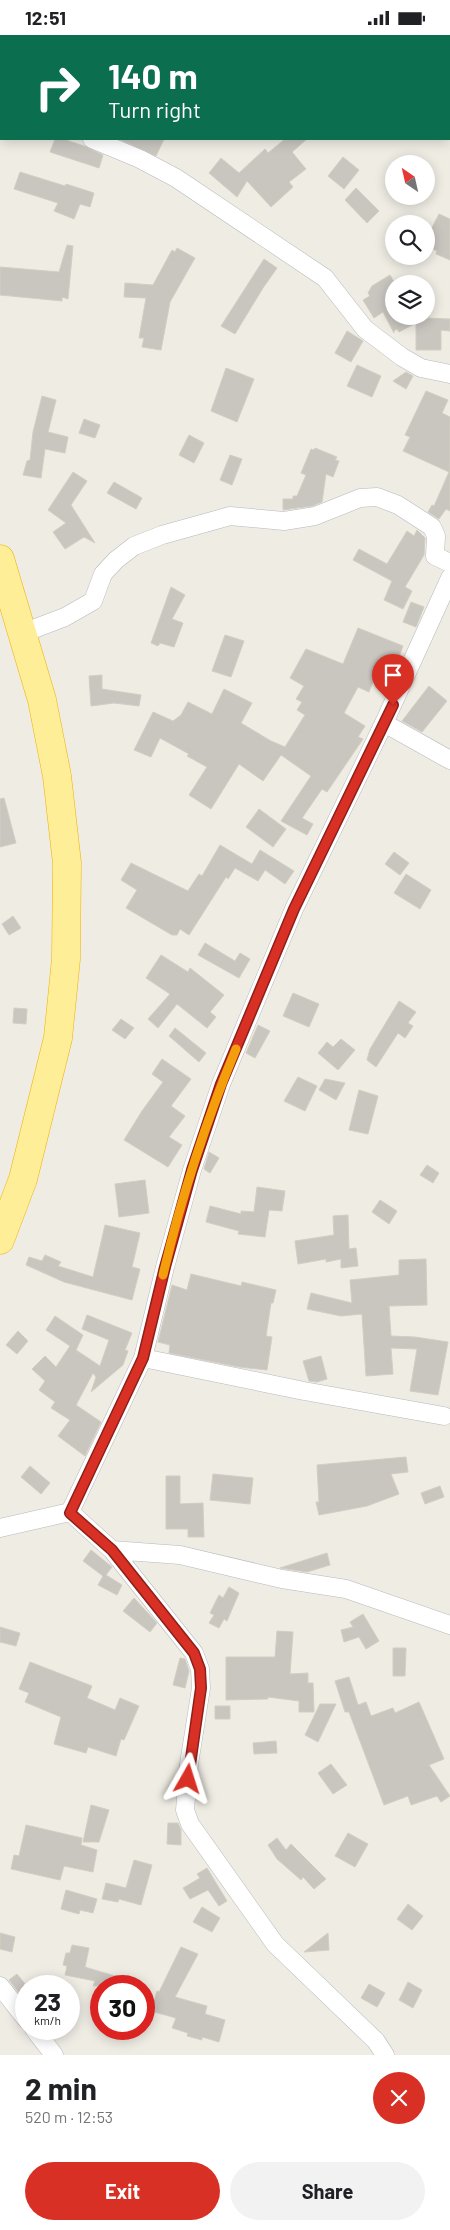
<!DOCTYPE html>
<meta charset="utf-8">
<style>
body{margin:0;font-family:Barlow,sans-serif;background:#f2f2f2;color:#202124;height:100vh;display:flex;flex-direction:column;font-size:19px;white-space:nowrap}
*{box-sizing:border-box;margin:0}
p{font-size:16px;color:#757577}
.icon{flex:none;width:28px;height:28px;fill:none;stroke:currentColor;stroke-width:2;stroke-linecap:round;stroke-linejoin:round}
.map{position:relative;height:2020px;overflow:hidden}
.details{display:flex;flex-direction:column;background:#fff;flex:1}
.details>*{flex:none}
.guide{position:absolute;left:0px;top:0px;width:450px;height:105px;box-shadow:0 2px 12px #0003;background:#0b6e4f;color:#fff;overflow:hidden}
.needle{width:32px;rotate:326deg}
.fabs{position:absolute;left:385px;top:120px;display:grid;gap:10px}
.fabs a{display:grid;place-items:center;width:50px;height:50px;border-radius:50%;background:#fff;box-shadow:0 2px 12px #0003;font-size:25px}
.speed{position:absolute;left:15px;top:1940px;display:flex;gap:10px;font-size:25px;font-weight:700;text-align:center}
.speed>*{display:grid;place-content:center;width:65px;height:65px;border-radius:50%;background:#fff;box-shadow:0 2px 12px #0003;line-height:1}
.speed small{font-size:12px;font-weight:400}
.speed .limit{border:8px solid #d22;background:#fff;color:#111}
.pin{position:absolute;display:grid;place-items:center;width:42px;height:42px;color:#fff;margin:-51px -21px;border-radius:50% 50% 50% 0;rotate:-45deg;box-shadow:0 0 5px #0007}
.pin .icon{rotate:45deg}
.me{position:absolute;width:55px;margin:-28px;rotate:6deg;stroke-linejoin:round;filter:drop-shadow(0 0 4px #0008)}
.turn{display:flex;align-items:center;gap:18px;height:105px;padding:0 25px;font-size:22px}
.turn .icon{width:65px;height:65px;stroke-width:2.5}
.turn b{display:block;font-size:35px;line-height:42px}
.round{display:grid;place-items:center;flex:none;width:52px;height:52px;border-radius:26px;background:#f2f2f2}
.overview{display:flex;align-items:center;justify-content:space-between;height:85px;padding:0 25px}
h1{font-size:30px;font-weight:700;line-height:38px}
.cta{display:flex;gap:10px;margin-top:auto;padding:10px 25px}
.cta a{flex:1;height:58px;border-radius:30px;background:#d93025;color:#fff;font-size:20px;font-weight:700;line-height:58px;text-align:center}
.cta a+a{background:#f2f2f2;color:#202124}
.status{display:flex;justify-content:space-between;align-items:center;height:35px;padding:0 25px;background:#fff;direction:ltr}
.status svg{height:14px;fill:currentColor}
.map>svg:first-child{display:block}
.building{fill:#c9c6c0;stroke:#d3cec1}
.lines{fill:none;stroke-linecap:round;stroke-linejoin:round}
.minor-casing{stroke:#b6b9be;stroke-width:19}
.trunk-casing{stroke:#f1b100;stroke-width:29}
.minor{stroke:#fff;stroke-width:18}
.trunk{stroke:#feee98;stroke-width:28}
.route-casing{stroke:#8d1f18;stroke-width:12}
.route{stroke:#d93025;stroke-width:9}
.slow{stroke:#f59e0b;stroke-width:9}
</style>
<div class="status"><b>12:51</b><svg viewBox="0 0 49 12"><path d="M0 12V9h3v3zM5 12V6h3v6zM10 12V3h3v9zM15 12V0h3v12zM26 1h20v11H26zM47 4h2v5h-2z"/></svg></div>
<div class="map">
<svg width="450" height="2020" viewBox="0 0 450 2020">
<rect width="100%" height="100%" fill="#eeece3"/>
<path class="building" d="M55,104H63L84,111L103,120L99,133L50,117Z
M119,104H164L156,121Z
M285,104H307L292,117L306,134L289,147L293,152L271,172L247,146L237,162L209,138L221,123L239,138L265,114L268,118Z
M343,122L359,135L344,154L328,141Z
M20,137L65,151L66,149L94,158L90,172L80,169L74,184L54,176L58,168L14,154Z
M356,153L379,176L367,188L345,165Z
M439,179L450,184V225L436,219L437,216L426,211V204Z
M67,210L73,211L68,264L62,262V266L0,260V232L59,237Z
M177,213L195,223L170,267L161,315L142,312L144,303H139L146,263L124,262L125,248L153,250L172,215L175,217Z
M264,224L277,233L263,253L235,299L221,291Z
M390,240L394,247V281H430L427,283L450,284V296L441,295V315H416V288L399,297L397,294L394,296V298L383,277L374,283L363,265L370,261L368,258L372,251Z
M347,296L363,306L351,327L335,318Z
M357,330L381,341L372,362L347,351Z
M226,333L254,344L237,387L211,376Z
M406,337L413,341L406,354L393,346Z
M426,356L448,365L442,378L450,382V476L446,474L439,484L428,477L432,470L434,471L449,437L403,416L410,402L405,400Z
M42,361L56,365L48,397L68,402L65,418L45,414L41,443L23,440L27,426L30,425L33,397Z
M84,384L100,390L95,403L79,398Z
M189,400L204,408L194,428L179,420Z
M315,413L337,422L335,425L339,426L333,442L326,439L322,467L312,471L283,475V464H293V461H297L306,440L301,438L311,414L314,415Z
M230,420L242,424L232,450L220,445Z
M73,437L87,446L71,470L95,508L84,502L65,514L53,497L66,488L48,475Z
M114,447L142,463L136,474L107,458Z
M417,495L425,503L424,520L405,552L412,556L403,574L384,565L392,546L353,525L359,514L387,529L407,496L414,501Z
M171,552L185,560L172,584L183,588L174,612L160,608L158,611L151,608Z
M411,567L424,572L416,592L403,587Z
M358,593L403,611L390,645L376,639L369,657L358,652L344,678L365,691L358,702L363,704L327,757L322,754L302,783L313,789L307,800L281,786L311,741L281,720L263,746L239,729L211,774L189,760L207,732L187,721L189,719L160,703L151,722L134,715L153,677L173,686L181,680L188,667L212,679L224,654L252,668L241,688L271,706L285,712L305,680L297,675L302,667L296,664L304,651L290,643L306,614L343,629Z
M225,600L244,606L231,642L212,636Z
M102,640V654L141,660L139,671L114,668L91,671L89,641Z
M429,651L447,666L422,697L402,686Z
M4,763L16,808L0,812V764Z
M259,774L286,794L273,812L246,792Z
M220,810L252,829L260,815L294,836L285,849L265,835L258,846L235,833L228,844L226,842L189,900L180,894L177,900H172L126,873L137,855L121,845L131,828L188,856L199,839L202,841Z
M394,817L409,828L400,840L385,829Z
M406,839L431,855L420,874L394,858Z
M13,881L21,893L9,900L2,889Z
M205,908L235,926L240,918L250,924L239,943L198,920Z
M161,920L188,937L190,933L224,960L210,977L216,982L207,993L177,969L158,993L148,984L170,959L146,943Z
M293,958L319,969L309,992L283,981Z
M399,966L416,977L408,988L413,991L405,1003L398,998L376,1032L367,1025L370,1014Z
M14,973L27,974L26,989L13,988Z
M121,984L134,993L125,1004L112,995Z
M258,990L270,996L255,1023L246,1018Z
M175,993L206,1018L199,1027L169,1001Z
M341,1004L355,1015L338,1035L318,1018L327,1007L333,1012Z
M162,1024L191,1044L171,1071L185,1081L169,1102L182,1110L168,1132L124,1105L142,1076L163,1047L152,1039Z
M298,1042L317,1051L305,1076L284,1066Z
M325,1044L345,1048L336,1065L319,1055Z
M359,1055L378,1061L368,1099L349,1095Z
M209,1117L219,1123L210,1138L204,1134Z
M427,1130L439,1138L433,1148L420,1140Z
M145,1145L149,1178L119,1182L115,1149Z
M257,1152L285,1156L282,1176L269,1175L265,1202L238,1199L239,1196L206,1187L210,1171L241,1179V1176L254,1177Z
M380,1165L397,1176L389,1189L372,1177Z
M348,1180L349,1214L356,1213L358,1231L341,1233V1224L326,1227V1224L298,1229L295,1206L334,1200L333,1181Z
M105,1190L140,1198L132,1232L140,1234L132,1265L64,1247L26,1230L29,1222L42,1226L45,1220L61,1227L58,1231L93,1242Z
M426,1224L427,1270L389,1271L391,1301L415,1302L448,1307L438,1360L410,1356L417,1314L391,1313L393,1339L366,1341L362,1279L341,1281L307,1274L311,1258L352,1268L350,1245L399,1240V1225Z
M191,1239L241,1251L242,1247L276,1255L273,1268H271L266,1301L272,1302L267,1335L239,1332L169,1318L170,1310L158,1307L172,1250L187,1255Z
M87,1280L132,1298L125,1315L128,1316L123,1330L91,1357L96,1342L93,1338L76,1370L101,1387L85,1421L58,1401L70,1385L51,1373L55,1367L39,1355L45,1346L32,1334L45,1321L56,1332L70,1311L46,1295L55,1281L83,1300L76,1315L100,1331L109,1305L82,1294Z
M18,1296L28,1306L17,1319L6,1310Z
M321,1321L327,1344L317,1347L309,1346L303,1326Z
M406,1422L408,1437L391,1439L399,1459L367,1471L319,1480L316,1467H319L317,1430Z
M30,1431L50,1448L41,1459L21,1442Z
M213,1439L253,1443L250,1469L210,1465Z
M166,1441H180V1469L203,1468L204,1502H188V1494H166Z
M440,1451L444,1462L425,1469L421,1458Z
M91,1515L112,1532L106,1540L122,1550L117,1560L98,1550L103,1541L83,1526Z
M327,1518L330,1530L307,1537L280,1533Z
M229,1552L239,1558L227,1586L224,1584L219,1593L209,1588L214,1580L210,1578L219,1560L223,1563Z
M134,1563L157,1588L150,1597L123,1576Z
M363,1579L379,1606L366,1614L359,1602L344,1607L341,1595L353,1592L350,1587Z
M0,1592L20,1598L16,1611L0,1607Z
M277,1596L293,1597L290,1639L308,1638V1648H313L314,1677H299V1666L268,1662V1664L226,1665V1622H275Z
M393,1613H406L405,1641H393Z
M180,1623L185,1624L189,1636L185,1653L173,1650Z
M30,1627L92,1651L87,1663L115,1675L120,1663L139,1671L124,1705L121,1704L116,1721L88,1712L86,1718L54,1709L61,1682L25,1667L29,1658L19,1654Z
M349,1642L358,1670L366,1667L371,1681L393,1673L395,1678L419,1667L444,1724L429,1730L450,1761L441,1767L437,1761L411,1770L408,1761L384,1770L349,1677H345L335,1646Z
M320,1669H336L318,1707L305,1700Z
M215,1671H230V1684H215Z
M276,1706L277,1718L254,1719L253,1708Z
M331,1729L347,1750L333,1759L318,1738Z
M91,1770L109,1775L99,1807H83Z
M168,1788H178L181,1795V1810L167,1809Z
M26,1790L82,1803L81,1810L97,1815L93,1837L64,1831L60,1845L11,1834L14,1820L19,1821Z
M348,1798L368,1809L355,1832L335,1821Z
M277,1803L286,1815L291,1809L326,1844L314,1854L303,1842L301,1845L277,1824L268,1810Z
M134,1825L152,1830L141,1870L119,1864L118,1867L102,1864L106,1848L126,1853Z
M207,1833L227,1866L219,1871L208,1855L190,1864L183,1853L200,1843L197,1839Z
M66,1855L97,1864L93,1878L80,1875L79,1879L61,1874Z
M408,1869L423,1881L412,1895L397,1884Z
M202,1872L220,1883L212,1897L193,1887Z
M0,1898L15,1902L12,1917L0,1914Z
M328,1898L329,1915L304,1917Z
M72,1910L89,1913L85,1932L138,1948L137,1951H93L95,1946L65,1940L67,1931L63,1930L66,1918H70Z
M181,1912L198,1919L175,1962L207,1971L205,1979L225,1985L219,2007L202,2002V2005L187,2001L188,1998L172,1993L176,1983L151,1976L157,1956L159,1957Z
M17,1939L26,1950V1967L9,1945Z
M408,1947L422,1955L413,1973L399,1965Z
M369,1949L385,1958L377,1972L361,1963Z"/>
<g class="lines">
<g class="minor-casing">
<path id="minor" d="M353,0L354,1
M0,73H1
M92,104L140,124L176,143L325,243L365,294L402,322L421,333L450,339
M23,598L65,582L93,566L103,539L116,525L134,511L162,500L230,481L284,486L315,481L360,463L377,462L398,470L432,492L436,501L435,521L450,528
M384,688L450,725
M143,1323L304,1356L444,1381
M70,1477L143,1323L165,1232L192,1135L221,1049L294,874L384,688L450,543
M0,1493L70,1477L112,1515L194,1618L200,1634L201,1653L189,1729L185,1775L190,1789L275,1909L376,2006L385,2020
M112,1515L180,1520L282,1544L346,1554L450,1590
M0,1951L26,1984
M34,1994L54,2020"/>
</g>
<g class="trunk-casing">
<path id="trunk" d="M0,524L42,665L57,741L67,828L66,924L58,1003L23,1144L0,1205"/>
</g>
<use href="#minor" class="minor"/>
<use href="#trunk" class="trunk"/>
</g>
<g class="lines">
<g class="route-casing">
<path id="route" d="M188,1744L201,1653L200,1634L194,1618L112,1515L70,1478L143,1323L165,1232L192,1135L221,1049L294,874L393,670"/>
</g>
<use href="#route" class="route"/>
<path class="slow" d="M163,1240C181,1163 206,1086 236,1014"/>
</g>
</svg>
<div class="fabs">
<a><svg class="needle" viewBox="-14 -14 28 28"><path d="M0-13l5 13h-10z" fill="#e53935"/><path d="M0 13l5-13h-10z" fill="#757577"/></svg></a>
<a><svg class="icon" aria-label="search" viewBox="0 0 24 24"><circle cx="10" cy="10" r="6"/><path d="M15 15l6 6"/></svg></a>
<a><svg class="icon" aria-label="layers" viewBox="0 0 24 24"><path d="M12 4l9 5-9 5-9-5zM3 14l9 5 9-5"/></svg></a>
</div>
<div class="speed"><div>23<small>km/h</small></div><div class="limit">30</div></div>
<div class="pin" style="left:393px;top:670px;background:#d93025"><svg class="icon" aria-label="arrive" viewBox="0 0 24 24"><path d="M6 21V4h12l-3 4 3 4H6"/></svg></div>
<svg class="me" style="left:188px;top:1744px" viewBox="-20 -20 40 40"><path d="M0-17L14 15 0 8-14 15z" fill="#d93025" stroke="#fff" stroke-width="4"/></svg>
<div class="guide">
<div class="turn"><svg class="icon" aria-label="right" viewBox="0 0 24 24"><path d="M7 20v-9h11M14 6l5 5-5 5"/></svg><div><b>140 m</b>Turn right</div></div>
</div>
</div>
<section class="details">
<div class="overview"><div><h1>2 min</h1><p>520 m · 12:53</p></div><a class="round" style="background:#d93025;color:#fff"><svg class="icon" aria-label="close" viewBox="0 0 24 24"><path d="M6 6l12 12M18 6L6 18"/></svg></a></div>
<div class="cta"><a>Exit</a><a>Share</a></div>
</section>
